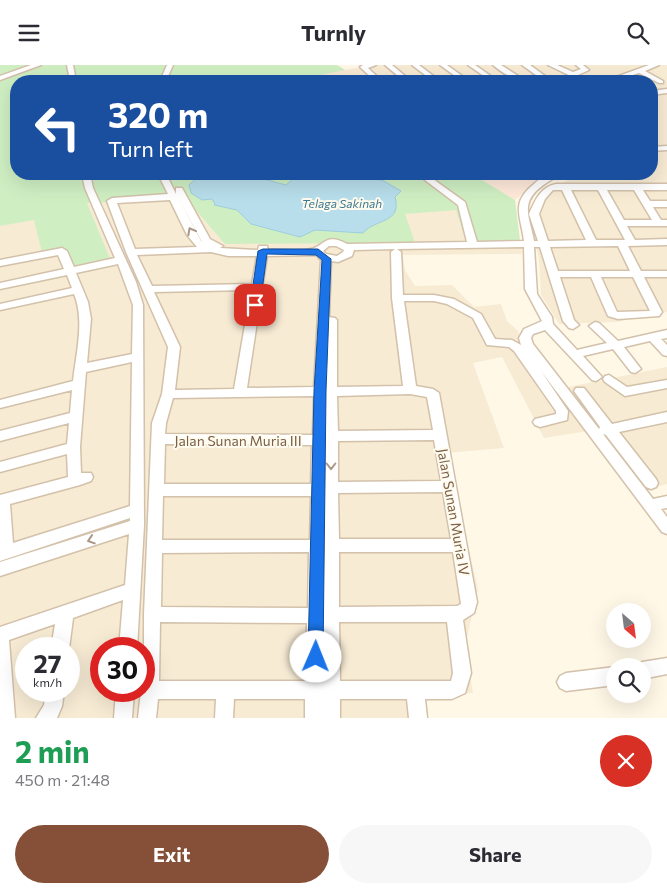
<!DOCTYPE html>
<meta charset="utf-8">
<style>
body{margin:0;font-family:Commissioner,sans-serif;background:#f7f7f7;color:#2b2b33;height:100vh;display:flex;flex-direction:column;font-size:19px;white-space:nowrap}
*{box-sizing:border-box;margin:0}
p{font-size:16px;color:#7c7c81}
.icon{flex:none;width:28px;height:28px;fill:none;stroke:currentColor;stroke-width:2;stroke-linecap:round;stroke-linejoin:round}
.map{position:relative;height:653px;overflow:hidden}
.details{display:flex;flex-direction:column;background:#fff;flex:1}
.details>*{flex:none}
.guide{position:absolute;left:10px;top:10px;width:648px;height:105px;border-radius:20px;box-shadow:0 5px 20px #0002;background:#1a4fa0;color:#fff;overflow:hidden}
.needle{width:32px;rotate:152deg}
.fabs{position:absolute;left:606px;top:538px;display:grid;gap:10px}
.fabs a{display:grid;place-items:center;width:45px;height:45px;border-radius:50%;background:#fff;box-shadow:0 5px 20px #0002;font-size:25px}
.speed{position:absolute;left:15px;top:572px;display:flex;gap:10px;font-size:25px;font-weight:700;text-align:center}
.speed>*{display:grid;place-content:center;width:65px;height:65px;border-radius:50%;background:#fff;box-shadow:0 5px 20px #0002;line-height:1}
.speed small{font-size:12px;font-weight:400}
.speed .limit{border:8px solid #d22;background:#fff;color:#111}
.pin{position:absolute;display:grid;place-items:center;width:42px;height:42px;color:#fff;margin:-21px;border-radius:10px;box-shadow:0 2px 8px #0006}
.me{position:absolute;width:55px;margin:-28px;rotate:1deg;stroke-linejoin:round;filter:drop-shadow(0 0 4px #0008)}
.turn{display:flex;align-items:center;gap:18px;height:105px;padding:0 15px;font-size:22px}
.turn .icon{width:65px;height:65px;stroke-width:2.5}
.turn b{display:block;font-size:35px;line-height:42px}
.round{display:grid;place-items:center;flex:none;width:52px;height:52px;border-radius:26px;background:#f7f7f7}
.headline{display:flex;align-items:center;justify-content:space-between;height:85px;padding:0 15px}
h1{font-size:30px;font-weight:700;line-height:38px;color:#1e9e55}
.button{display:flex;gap:10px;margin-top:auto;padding:10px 15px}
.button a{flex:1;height:58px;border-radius:30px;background:#865038;color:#fff;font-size:20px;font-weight:700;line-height:58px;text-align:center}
.button a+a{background:#f7f7f7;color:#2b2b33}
header{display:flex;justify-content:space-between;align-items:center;height:65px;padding:0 15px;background:#fff;font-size:22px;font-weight:700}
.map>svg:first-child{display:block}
.residential{fill:#f7ebd4;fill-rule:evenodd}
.commercial{fill:#ffeada}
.green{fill:#cfefc3}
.water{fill:#b8deeb;stroke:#9dcdde}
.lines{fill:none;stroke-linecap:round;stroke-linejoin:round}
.minor-casing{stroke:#d3c1aa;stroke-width:3}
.minor{fill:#fff;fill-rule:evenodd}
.oneway{stroke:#aa9887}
.route{fill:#1a73e8;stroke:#114b97}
.labels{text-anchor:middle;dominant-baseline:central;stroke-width:4;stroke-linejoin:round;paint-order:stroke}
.far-water-label{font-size:12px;font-style:italic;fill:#3e7a92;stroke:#fffbef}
.street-label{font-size:14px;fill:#7c6047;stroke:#fffbef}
</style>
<header><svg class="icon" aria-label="menu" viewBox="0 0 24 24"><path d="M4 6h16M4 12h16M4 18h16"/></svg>Turnly<svg class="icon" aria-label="search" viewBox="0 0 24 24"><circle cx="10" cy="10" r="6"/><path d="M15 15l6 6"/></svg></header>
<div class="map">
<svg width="667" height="653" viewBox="0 0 667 653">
<rect width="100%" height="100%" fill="#fff8e7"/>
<path class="residential" d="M0,0H337L345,5L374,0H667V247L616,257L559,259L541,230L539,195L529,146L543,129L571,113L561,109H651V16H16V109H472L515,135L522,189L403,190L405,205L415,221L452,220L474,242L501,239L507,256L518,266L526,286L588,366L544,373L502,292L473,298L504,383L446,388L478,524L465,581L473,628L425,629L428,653H0ZM26,584H69V626H26ZM101,584H144V626H101Z
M667,302V419L645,425L568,322Z"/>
<path class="commercial" d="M472,109H547L515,135Z"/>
<path class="green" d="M0,0H337L345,5L290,16H16V109H472L515,135L520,177H466L456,145L405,149L415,178L225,179L187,135L87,138L111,196L70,204L65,183L42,188L34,155L0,161Z"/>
<path class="water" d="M201,109H244L286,120L298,109H360L361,114L382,115L401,126L395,132C402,159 376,153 363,168L315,165L300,172L251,159L237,145L214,140L215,139L212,134L202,135L191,128L189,120Z"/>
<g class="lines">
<g class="minor-casing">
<path id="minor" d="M31,0H41L0,15V11Z
M67,0H73L76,16H70Z
M167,0H173L166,16H160Z
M363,0H376L368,3L382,16H375L361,3L360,2Z
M385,0H392L411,16H404Z
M412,0H419L440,16H433Z
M440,0H447L469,16H462Z
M468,0H475L498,16H491Z
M493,0H501L523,14L536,10L522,0H530L545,11C527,22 508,13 493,0Z
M548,0H557L573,7L581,4L576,0H583L589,5L578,10L590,16H581Z
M649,0H659L645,6L663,16V18H659L639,8L614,16H605Z
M667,24V28L651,30V26Z
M667,81V85L651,86V82Z
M82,109H90L93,123L136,217L143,240L144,460L137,584H119L123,535L73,553L69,584H51L55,559L9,575L15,653H0V562L125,520L129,469L0,511V497L130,456V453L0,496V430L68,412L67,389L0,407V397L67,379L69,358L0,376V366L70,348L72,325L0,343V335L73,316C76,289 85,255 74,229L0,245V239L72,223L67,210L0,224V218L64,204L58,190L0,201V195L62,183L67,186L74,202L115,193L85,123ZM118,199L133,240L132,289L87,298L91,254L88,237L76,208ZM132,297L130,441L13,478L10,439L80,420L91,416L93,412L91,408H81L80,382L86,307Z
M158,109H166L176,129V123H182L210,174L223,181L220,183L258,185L259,181H267L268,185C282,184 298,187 311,184C325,181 325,167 347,179L467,177L458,140L417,109H426L465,137L477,177L524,176C521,151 510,138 534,119C541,112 548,108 558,109C554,114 547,117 542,121C519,138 530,153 534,176H538L529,149C535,136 540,122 556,119H667V125H643L650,136H667V142H653L661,155H667V161H627L635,175L667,174V180L628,181L641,206H667V212H644L662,247L659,251L618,254L608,251L591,212H560L574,255L579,260L573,264L569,263L563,256L540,182H534L537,229L552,252L553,259L577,285L607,278L589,261L595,257L599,258L618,276L667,265V273L661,274L667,280V291L663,290L650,276L624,282L641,304L635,308L631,307L613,284L583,291L602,312L596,316L592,315L545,265L533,269L531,273L533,279L599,364L600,362L574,326L576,323H584L612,359L667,347V357L619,367L656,414L658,418L656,422L651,424L646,422L606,370L603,369L653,434L667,431V443L661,444L667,452V469L662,467L541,306L568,346L567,355L540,362L535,360L533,357L535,354L556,349V346L514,286L509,282L487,280L473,253L447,239L434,236H404L416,321L433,324L439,328L477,537L474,548L463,555L471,608L465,628L452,634H425L427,653H409L407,634H340V653H305V634H234L233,653H215L216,634H158L156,653H138L141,626H144V549L152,358L162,329L168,282L126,187L107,136L112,133L168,129ZM553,125H562L586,175L548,176L539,149L545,134ZM571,125H598L625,175H596ZM607,125H634L652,155H624ZM179,134L201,176L202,177ZM170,135L187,170L197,182L135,184L117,138ZM329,181H336L344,185L343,187L337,191L326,189L323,186ZM618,181L630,206H558L550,182ZM524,182L525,224L542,256L524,264L519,273L521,280L512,275L495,274L481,249L454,234L434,230H403L401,187L397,184ZM395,184L391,187L392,233L403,321L337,322V255L335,253L329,252L331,196L338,197L352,191L354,185ZM211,187L228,191H257L252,219L152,221L137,190ZM316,190L321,195L314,322L247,323L267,191ZM601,212H633L650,246L617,247ZM251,225L234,324L175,325L180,282L154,227ZM410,329L427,332L433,365L338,366L337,331ZM314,331L313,370L165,369L166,358L173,333ZM434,375L441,416L338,417V376ZM165,379L312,380L311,419H164ZM443,427L451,474H339L338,428ZM163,431H311L310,475H162ZM309,487L308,543L161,542L162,488ZM339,487H453L461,539L457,541L339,542ZM160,557L307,558L306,616H159ZM339,557H447L453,608L451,616H340Z
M609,310L627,322L667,315V323L625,331L605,317L603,314L605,311Z
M667,593V609L642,614V601H635L642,597Z
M615,602V620L566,626L560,623L557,617L560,611L566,608Z
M46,626H64L62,641L57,653H36L44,640Z
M116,626H134L132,653H114Z"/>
</g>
<use href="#minor" class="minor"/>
</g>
<defs><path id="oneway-chevron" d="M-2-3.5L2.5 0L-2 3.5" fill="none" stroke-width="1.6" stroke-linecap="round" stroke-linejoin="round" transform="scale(1.25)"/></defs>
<g class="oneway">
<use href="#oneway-chevron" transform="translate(191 166) rotate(-118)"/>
<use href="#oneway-chevron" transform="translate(331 401) rotate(90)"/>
<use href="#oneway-chevron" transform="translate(91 475) rotate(162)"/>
</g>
<path class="route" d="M263,184H318L331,194L326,326L323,592L321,597L316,600L310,597L308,592L314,326L322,195L316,190L267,189L260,240L255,243L250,240L258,186Z"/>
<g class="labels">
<g class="far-water-label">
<text x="342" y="138">Telaga Sakinah</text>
</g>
<g class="street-label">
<text x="238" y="375">Jalan Sunan Muria III</text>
<text transform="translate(454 447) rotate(80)">Jalan Sunan Muria IV</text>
</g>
</g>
</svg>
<div class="fabs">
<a><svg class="needle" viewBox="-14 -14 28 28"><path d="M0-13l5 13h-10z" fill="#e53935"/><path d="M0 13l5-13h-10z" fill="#7c7c81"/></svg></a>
<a><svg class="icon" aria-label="search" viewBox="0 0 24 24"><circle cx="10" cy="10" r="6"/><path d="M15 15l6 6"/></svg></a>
</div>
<div class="speed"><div>27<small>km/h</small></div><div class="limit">30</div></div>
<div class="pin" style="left:255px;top:240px;background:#d93025"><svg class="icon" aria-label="arrive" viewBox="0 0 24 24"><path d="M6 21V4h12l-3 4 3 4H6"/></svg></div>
<svg class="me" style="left:316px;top:592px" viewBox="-20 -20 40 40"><circle r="19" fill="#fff"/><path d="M0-13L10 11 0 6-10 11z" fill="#1a73e8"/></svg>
<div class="guide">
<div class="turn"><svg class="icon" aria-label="left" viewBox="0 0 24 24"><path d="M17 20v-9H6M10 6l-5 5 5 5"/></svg><div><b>320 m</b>Turn left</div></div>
</div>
</div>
<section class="details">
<div class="headline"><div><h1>2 min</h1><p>450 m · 21:48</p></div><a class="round" style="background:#d93025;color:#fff"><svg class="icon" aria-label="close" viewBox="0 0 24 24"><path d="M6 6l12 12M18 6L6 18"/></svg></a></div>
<div class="button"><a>Exit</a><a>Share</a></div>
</section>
